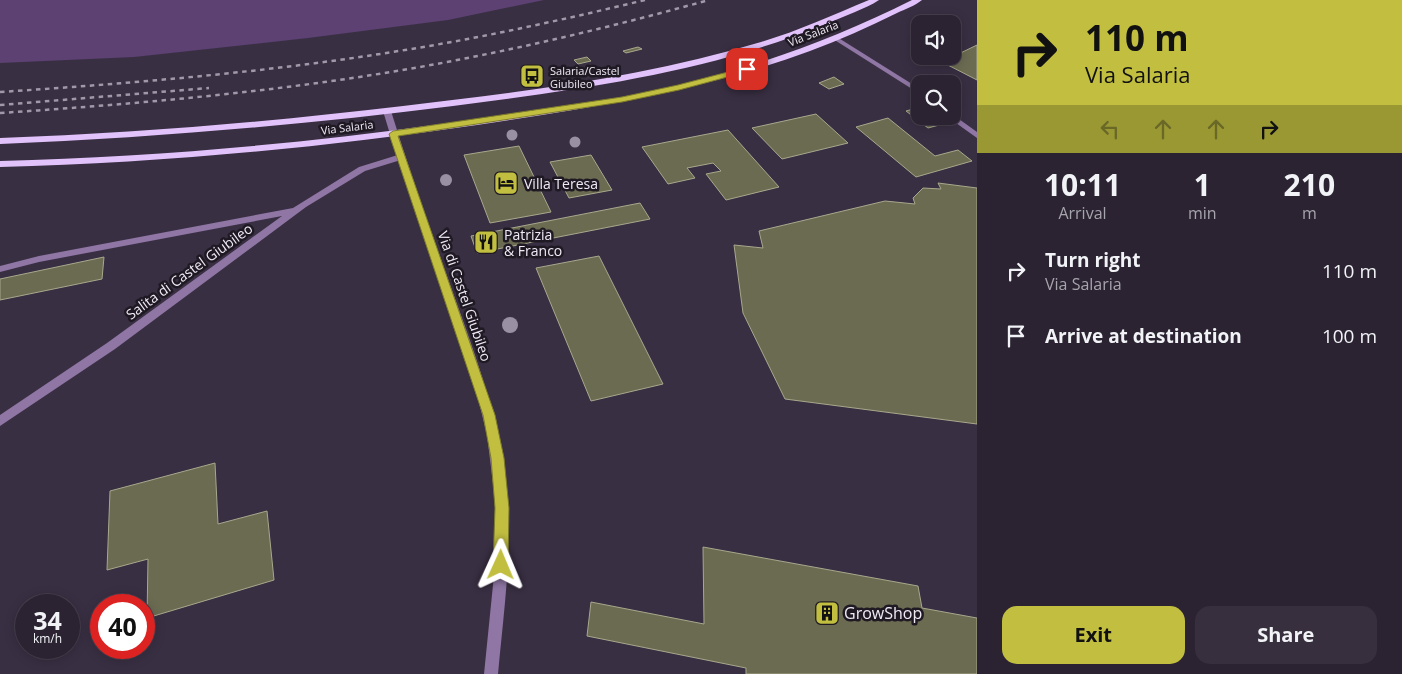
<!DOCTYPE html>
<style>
body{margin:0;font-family:"Open Sans",sans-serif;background:#372f3e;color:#f1f3f6;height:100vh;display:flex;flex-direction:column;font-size:19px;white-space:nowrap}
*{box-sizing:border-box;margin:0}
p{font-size:16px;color:#a6a4ac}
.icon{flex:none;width:28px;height:28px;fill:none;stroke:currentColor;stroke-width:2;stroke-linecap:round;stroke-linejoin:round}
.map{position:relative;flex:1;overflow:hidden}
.drawer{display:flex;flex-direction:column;background:#2b2332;width:425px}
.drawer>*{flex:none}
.guide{background:#c1be40;color:#111;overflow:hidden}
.tools{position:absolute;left:911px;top:15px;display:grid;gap:10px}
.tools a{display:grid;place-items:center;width:50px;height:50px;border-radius:10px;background:#2b2332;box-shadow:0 2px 12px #0003,0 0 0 1px #47404d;font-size:25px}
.speed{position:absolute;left:15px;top:594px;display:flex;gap:10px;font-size:25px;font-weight:700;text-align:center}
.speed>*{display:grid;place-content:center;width:65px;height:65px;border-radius:50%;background:#2b2332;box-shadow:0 2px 12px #0003,0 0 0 1px #47404d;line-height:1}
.speed small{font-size:12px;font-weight:400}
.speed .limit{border:8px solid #d22;background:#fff;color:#111}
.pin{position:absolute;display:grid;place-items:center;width:42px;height:42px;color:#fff;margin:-21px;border-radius:10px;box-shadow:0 2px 8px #0006}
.me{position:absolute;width:55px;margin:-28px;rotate:1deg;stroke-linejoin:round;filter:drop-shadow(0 0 4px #0008)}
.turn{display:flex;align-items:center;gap:18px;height:105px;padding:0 25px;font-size:22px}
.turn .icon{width:65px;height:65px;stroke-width:2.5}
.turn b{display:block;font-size:35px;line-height:42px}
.lanes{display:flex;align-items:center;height:48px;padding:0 25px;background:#0003;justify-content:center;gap:25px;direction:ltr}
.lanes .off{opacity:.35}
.eta{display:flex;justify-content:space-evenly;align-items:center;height:85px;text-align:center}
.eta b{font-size:30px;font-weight:700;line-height:35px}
.action{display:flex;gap:10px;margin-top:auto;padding:10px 25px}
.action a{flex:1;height:58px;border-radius:15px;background:#c1be40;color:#111;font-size:20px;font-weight:700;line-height:58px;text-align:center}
.action a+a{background:#372f3e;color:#f1f3f6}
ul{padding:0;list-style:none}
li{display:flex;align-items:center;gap:15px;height:65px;padding:0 25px}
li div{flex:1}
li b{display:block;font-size:19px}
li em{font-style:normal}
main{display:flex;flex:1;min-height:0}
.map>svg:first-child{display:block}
.green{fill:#5c4172}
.building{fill:#6a6b51;stroke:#a8a88d}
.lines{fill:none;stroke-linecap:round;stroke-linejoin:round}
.minor{fill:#8f76a4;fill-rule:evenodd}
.tertiary{fill:#8f76a4;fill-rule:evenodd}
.primary{fill:#e1c2fb;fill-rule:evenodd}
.rail{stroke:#a199a9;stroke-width:2.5;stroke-dasharray:4.5 4.5;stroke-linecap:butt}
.tree{fill:#9a90a3}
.route{fill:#c1be40;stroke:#7d7c2a}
.labels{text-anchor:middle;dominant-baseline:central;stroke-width:5;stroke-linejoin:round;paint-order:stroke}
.far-street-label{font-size:11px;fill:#f0eaf7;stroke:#1e1922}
.far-poi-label{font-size:11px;fill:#f0eaf7;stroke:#1e1922;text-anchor:start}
.poi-label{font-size:14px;fill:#f0eaf7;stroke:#1e1922;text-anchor:start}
.street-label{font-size:14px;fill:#f0eaf7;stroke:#1e1922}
.near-poi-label{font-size:16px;fill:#f0eaf7;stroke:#1e1922;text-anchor:start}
</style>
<main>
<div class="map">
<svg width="977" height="674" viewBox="0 0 977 674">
<rect width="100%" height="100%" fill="#392f43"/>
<path class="green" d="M0,0H544L448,20L308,38L134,57L0,63Z"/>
<path class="building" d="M977,45V80L942,62Z
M638,47L642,49L626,53L623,51Z
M587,57L591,61L578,64L574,60Z
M834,77L844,84L829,89L819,83Z
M920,107V116H933L943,124L928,128L906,111Z
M816,114L848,143L782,159L752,128Z
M888,118L935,156L958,150L972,161L916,177L856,127Z
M728,130L779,187L726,200L706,174L721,171L713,163L687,168L695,178L668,184L642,147Z
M519,146L551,212L490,223L464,155Z
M591,155L612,190L569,198L550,162Z
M938,183L977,188V424L785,399L743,313L734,245L763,248L759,231L885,201L915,204L913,198L923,188L941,189Z
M640,203L650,219L477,253L471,236Z
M599,256L663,384L591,401L536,268Z
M104,257L102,279L0,300V279Z
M215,463L218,524L267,511L274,580L147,618L148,559L107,570L110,491Z
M703,547L918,586L922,608L977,618V674H746V668L587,636L591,602L704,624Z"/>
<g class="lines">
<path class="minor" d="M833,37H837L920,89V94L833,39Z
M952,114L977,132V138L949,118L948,116H952Z
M401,154L404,155V159L365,171L306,207L115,349L0,426V415L107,343L282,216L39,262L0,272V266L39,256L293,208L359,167Z"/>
<path class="tertiary" d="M384,109H387L391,111C411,176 434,240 457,304C481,370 504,437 508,508C511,563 503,619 498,674H484L495,565L496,508L487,435L473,378L396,154L383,111Z"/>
<path class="primary" d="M869,0H879C872,5 863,8 855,12C834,21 813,29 792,37C683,76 567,91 453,106C303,125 152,138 0,144V138C135,133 269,122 403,106C523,92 645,77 761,42C798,31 833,15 869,0Z
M912,0H922C915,6 905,9 897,13C869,27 839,40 810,51C701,91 591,108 477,125C319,148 160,163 0,167V161C146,157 290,145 434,125C516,114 599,104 679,85C760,66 838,37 912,0Z"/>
<path class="rail" d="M0,92C136,83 271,72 405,50C486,37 566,19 645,0
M0,105L209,88
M0,113C150,103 300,90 447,62C536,45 622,24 709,0"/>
</g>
<g class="tree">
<circle cx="512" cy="135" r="5.5"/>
<circle cx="575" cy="142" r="5.5"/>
<circle cx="446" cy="180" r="6"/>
<circle cx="510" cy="325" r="8"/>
</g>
<path class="route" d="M747,67L751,69L750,71L679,90L622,102L398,136L495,415L504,458L509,508L508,565L506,570L501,572L496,570L493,565L495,508L491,458L483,415L389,134L393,131L622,97L678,85Z"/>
<defs>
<g id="bus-square" transform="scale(1.25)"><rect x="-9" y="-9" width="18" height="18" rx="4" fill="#c1be40" stroke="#1e1922"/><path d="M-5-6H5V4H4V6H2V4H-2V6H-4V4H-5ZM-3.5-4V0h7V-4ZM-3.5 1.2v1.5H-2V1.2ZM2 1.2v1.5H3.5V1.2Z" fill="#111"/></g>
<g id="hotel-square" transform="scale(1.25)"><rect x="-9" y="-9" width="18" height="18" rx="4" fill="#c1be40" stroke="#1e1922"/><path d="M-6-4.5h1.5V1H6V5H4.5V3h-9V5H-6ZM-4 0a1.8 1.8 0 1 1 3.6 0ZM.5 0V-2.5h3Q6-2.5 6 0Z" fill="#111"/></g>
<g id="restaurant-square" transform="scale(1.25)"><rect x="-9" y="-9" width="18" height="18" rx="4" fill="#c1be40" stroke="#1e1922"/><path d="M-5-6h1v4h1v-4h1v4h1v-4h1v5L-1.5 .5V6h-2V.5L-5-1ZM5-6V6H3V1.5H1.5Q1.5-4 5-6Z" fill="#111"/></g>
<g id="building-square" transform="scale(1.25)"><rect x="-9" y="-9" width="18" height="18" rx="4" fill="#c1be40" stroke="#1e1922"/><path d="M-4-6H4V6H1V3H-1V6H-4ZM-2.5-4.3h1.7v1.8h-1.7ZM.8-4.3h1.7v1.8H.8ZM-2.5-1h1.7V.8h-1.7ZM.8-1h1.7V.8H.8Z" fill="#111"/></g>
</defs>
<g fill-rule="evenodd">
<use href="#bus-square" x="532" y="76"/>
<use href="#hotel-square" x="506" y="183"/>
<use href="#restaurant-square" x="486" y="242"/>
<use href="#building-square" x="827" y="613"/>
</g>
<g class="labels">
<g class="far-street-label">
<text transform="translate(813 33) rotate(-21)">Via Salaria</text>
<text transform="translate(347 127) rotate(-7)">Via Salaria</text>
</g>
<g class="far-poi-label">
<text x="550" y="70">Salaria/Castel<tspan x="550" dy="13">Giubileo</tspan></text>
</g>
<g class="poi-label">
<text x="524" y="183">Villa Teresa</text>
<text x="504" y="234">Patrizia<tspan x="504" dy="16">&amp; Franco</tspan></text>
</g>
<g class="street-label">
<text transform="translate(189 271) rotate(-36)">Salita di Castel Giubileo</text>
<text transform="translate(465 296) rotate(71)">Via di Castel Giubileo</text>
</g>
<g class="near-poi-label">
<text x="844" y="613">GrowShop</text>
</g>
</g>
</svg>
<div class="tools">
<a><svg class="icon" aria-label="sound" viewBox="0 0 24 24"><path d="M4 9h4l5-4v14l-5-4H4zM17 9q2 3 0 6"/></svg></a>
<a><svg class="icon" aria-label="search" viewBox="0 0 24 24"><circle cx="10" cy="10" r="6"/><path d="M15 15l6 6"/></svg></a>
</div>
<div class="speed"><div>34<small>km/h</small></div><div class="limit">40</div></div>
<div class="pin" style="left:747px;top:69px;background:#d93025"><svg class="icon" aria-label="arrive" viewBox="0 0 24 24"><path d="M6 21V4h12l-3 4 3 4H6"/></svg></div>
<svg class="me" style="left:501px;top:565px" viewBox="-20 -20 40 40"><path d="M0-17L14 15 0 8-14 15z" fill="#c1be40" stroke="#fff" stroke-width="4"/></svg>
</div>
<section class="drawer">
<div class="guide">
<div class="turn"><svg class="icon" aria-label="right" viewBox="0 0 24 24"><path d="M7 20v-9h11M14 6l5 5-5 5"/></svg><div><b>110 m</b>Via Salaria</div></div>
<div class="lanes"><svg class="icon off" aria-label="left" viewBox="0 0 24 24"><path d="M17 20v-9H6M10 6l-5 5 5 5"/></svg><svg class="icon off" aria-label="ahead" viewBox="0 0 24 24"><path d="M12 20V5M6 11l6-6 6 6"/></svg><svg class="icon off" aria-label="ahead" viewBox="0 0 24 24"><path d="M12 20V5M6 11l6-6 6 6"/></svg><svg class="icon" aria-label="right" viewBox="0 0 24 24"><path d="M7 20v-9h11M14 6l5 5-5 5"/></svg></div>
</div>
<div class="eta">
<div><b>10:11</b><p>Arrival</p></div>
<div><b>1</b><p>min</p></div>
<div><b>210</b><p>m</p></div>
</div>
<ul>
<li><svg class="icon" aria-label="right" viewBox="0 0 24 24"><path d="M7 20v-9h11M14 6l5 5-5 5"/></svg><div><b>Turn right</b><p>Via Salaria</p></div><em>110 m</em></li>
<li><svg class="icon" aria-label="arrive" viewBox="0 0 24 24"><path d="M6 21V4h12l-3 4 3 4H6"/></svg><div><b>Arrive at destination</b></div><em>100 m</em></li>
</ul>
<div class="action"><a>Exit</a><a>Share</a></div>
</section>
</main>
